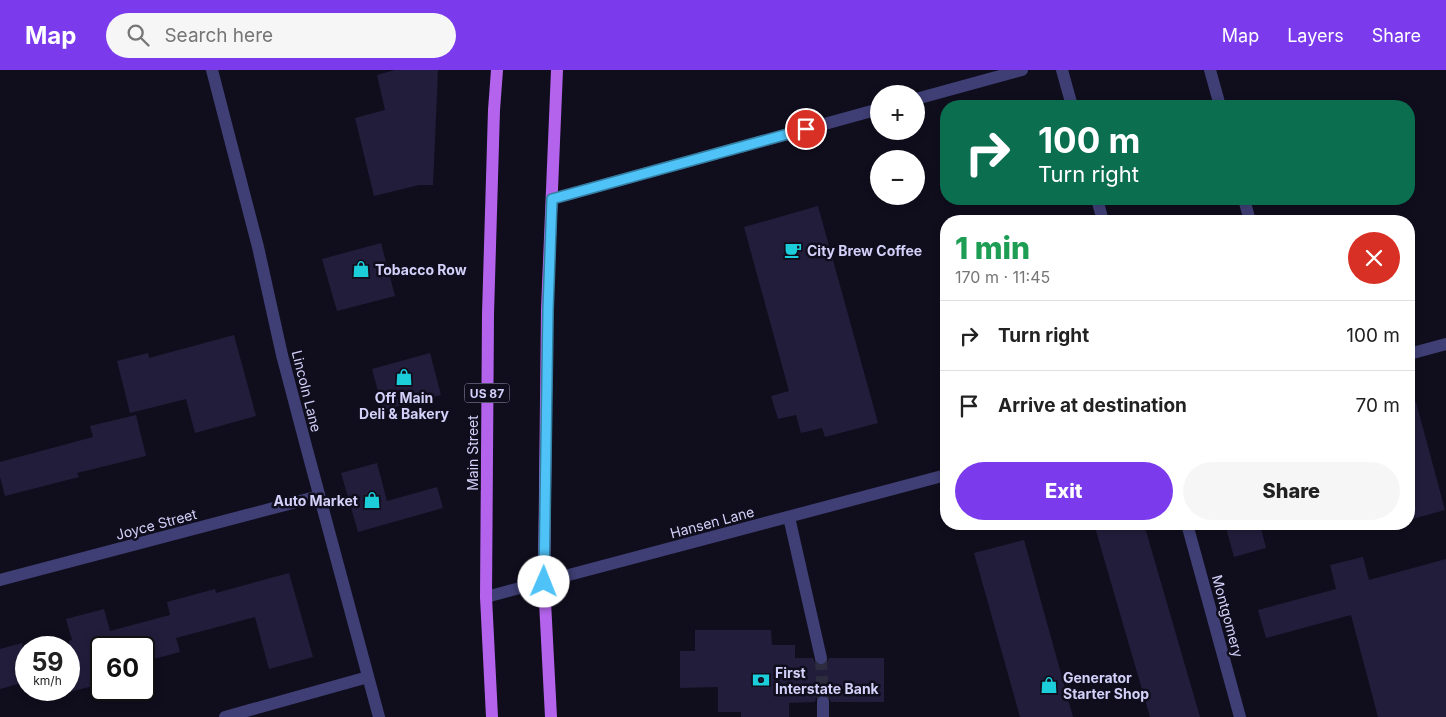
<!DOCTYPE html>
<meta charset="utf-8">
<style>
body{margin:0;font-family:Inter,sans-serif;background:#f6f6f6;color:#222;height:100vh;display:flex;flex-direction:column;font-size:19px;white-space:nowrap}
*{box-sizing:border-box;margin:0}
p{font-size:16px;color:#767676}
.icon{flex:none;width:28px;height:28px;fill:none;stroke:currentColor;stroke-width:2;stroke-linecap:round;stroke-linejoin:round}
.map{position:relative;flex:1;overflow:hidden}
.details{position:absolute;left:940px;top:145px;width:475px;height:315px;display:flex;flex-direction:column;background:#fff;border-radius:20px;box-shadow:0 2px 8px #0003}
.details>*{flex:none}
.hud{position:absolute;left:940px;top:30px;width:475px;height:105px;border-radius:20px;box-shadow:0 2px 8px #0003;background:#0b6e4f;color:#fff;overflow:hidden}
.tools{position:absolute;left:870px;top:15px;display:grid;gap:10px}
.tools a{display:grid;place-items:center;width:55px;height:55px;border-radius:50%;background:#fff;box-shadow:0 2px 8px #0003;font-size:25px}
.speed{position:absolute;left:15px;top:566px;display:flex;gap:10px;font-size:25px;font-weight:700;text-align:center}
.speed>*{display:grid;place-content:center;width:65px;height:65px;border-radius:50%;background:#fff;box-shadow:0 2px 8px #0003;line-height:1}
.speed small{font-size:12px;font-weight:400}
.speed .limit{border:2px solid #111;border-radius:8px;background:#fff;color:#111}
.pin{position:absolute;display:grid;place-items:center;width:42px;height:42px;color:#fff;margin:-21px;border:2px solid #fff;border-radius:50%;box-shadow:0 1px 5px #0007}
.me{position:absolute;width:55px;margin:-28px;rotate:1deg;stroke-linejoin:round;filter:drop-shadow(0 0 4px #0008)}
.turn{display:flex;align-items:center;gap:18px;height:105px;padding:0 15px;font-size:22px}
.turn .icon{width:65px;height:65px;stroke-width:2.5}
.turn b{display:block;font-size:35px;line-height:42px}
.round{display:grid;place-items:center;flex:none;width:52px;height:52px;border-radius:26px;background:#f6f6f6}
.summary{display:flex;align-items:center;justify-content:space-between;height:85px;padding:0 15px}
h1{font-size:30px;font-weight:800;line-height:38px;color:#1e9e55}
.cta{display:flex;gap:10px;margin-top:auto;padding:10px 15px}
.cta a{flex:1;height:58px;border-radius:30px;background:#7c3aed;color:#fff;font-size:20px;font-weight:800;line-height:58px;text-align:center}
.cta a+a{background:#f6f6f6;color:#222}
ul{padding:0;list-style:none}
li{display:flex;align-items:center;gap:15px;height:70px;padding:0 15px;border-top:1px solid #e0e0e0}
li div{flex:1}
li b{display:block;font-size:19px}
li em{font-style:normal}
header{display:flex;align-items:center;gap:30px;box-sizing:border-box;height:70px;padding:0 25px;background:#7c3aed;color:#fff}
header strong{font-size:24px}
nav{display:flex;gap:28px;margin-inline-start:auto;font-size:18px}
.search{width:350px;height:45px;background:#f6f6f6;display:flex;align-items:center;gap:12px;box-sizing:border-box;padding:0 18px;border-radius:28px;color:#767676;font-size:19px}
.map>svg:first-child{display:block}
.building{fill:#221d3b}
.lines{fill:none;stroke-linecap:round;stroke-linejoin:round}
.minor-tunnel{stroke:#2d2b3e;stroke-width:12;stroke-dasharray:12 6;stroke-linecap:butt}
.minor{stroke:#3f3f76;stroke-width:12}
.major{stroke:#b464ec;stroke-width:12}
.route-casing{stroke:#337fa1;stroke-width:12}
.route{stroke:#4fc3f7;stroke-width:9}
.labels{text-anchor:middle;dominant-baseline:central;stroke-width:5;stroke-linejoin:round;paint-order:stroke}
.shield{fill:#100e1d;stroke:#9896b7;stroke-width:1}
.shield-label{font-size:12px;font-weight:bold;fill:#d3d0f9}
.poi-label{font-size:14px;font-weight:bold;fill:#d3d0f9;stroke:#100e1d;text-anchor:start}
.street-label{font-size:14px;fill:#d3d0f9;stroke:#100e1d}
</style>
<header>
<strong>Map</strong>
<div class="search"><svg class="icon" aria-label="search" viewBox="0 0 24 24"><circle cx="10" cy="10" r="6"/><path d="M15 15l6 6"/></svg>Search here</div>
<nav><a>Map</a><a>Layers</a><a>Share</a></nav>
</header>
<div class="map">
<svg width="1446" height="647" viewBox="0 0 1446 647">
<rect width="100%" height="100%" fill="#100e1d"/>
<path class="building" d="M395,0H438L433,115H419L374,126L355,48L385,40L377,5Z
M818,136L878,353L825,367L822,358L801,363L796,345L778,349L771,326L789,321L744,157Z
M381,173L395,226L337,241L322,189Z
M234,265L256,346L195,363L186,329L130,343L117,291L148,283L149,288Z
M430,283L441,325L383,340L372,299Z
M1416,332L1445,440L1409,450V333Z
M136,345L146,386L77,403L79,407L5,426L0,407V392L93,367L90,356Z
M377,393L387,431L437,417L443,438L358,462L341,403Z
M1094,454H1144L1200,647H1150Z
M1225,454H1260L1266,478L1234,487Z
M1024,470L1073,647H1020L974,483Z
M1363,487L1369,510L1446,489V647H1378L1351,545L1266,568L1258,540L1336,519L1330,495Z
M289,503L313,587L269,599L255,547L176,568L180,582L150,590L147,578H101V614L69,622V571L72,570L66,549L104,539L110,561L170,545L167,532L215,519L216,523Z
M695,560H771L772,575H795V588H813L815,593L819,596L826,594L829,588H884V632H831L827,625L823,624L816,628L815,632L789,633V647H741V642H718V617L680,618V581H695Z
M22,573L26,589V612L0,619V579Z"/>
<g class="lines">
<path class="minor-tunnel" d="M821,588L823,632"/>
<path class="minor" d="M212,0L258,177L282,285L306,376L379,647
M1062,0L1072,36
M1210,0L1220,36
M916,29L1022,0
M552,129L879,39
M1097,129L1103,151
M1244,129L1250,151
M1409,284L1446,274
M789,447L821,588
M1187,454L1240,647
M0,510L319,426
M486,527L946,405
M823,632V647
M225,647L368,607"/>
<path class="major" d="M492,647L486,527L488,244L494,40L497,0
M551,647L544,512L547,239L557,0"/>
</g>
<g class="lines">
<g class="route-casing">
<path id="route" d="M544,512L548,240L552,129L806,59"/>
</g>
<use href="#route" class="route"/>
</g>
<defs>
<g id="cafe-bare" transform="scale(1.35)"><path d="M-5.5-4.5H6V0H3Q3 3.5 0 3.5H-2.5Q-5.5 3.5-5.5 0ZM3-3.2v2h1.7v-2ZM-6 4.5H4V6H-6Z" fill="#1bceda" stroke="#100e1d" stroke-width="2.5" paint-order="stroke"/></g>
<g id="shop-bare" transform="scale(1.35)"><path d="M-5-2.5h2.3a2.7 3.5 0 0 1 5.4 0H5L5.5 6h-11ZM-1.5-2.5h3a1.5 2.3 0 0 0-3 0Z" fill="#1bceda" stroke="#100e1d" stroke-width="2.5" paint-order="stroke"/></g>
<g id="bank-bare" transform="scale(1.35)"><path d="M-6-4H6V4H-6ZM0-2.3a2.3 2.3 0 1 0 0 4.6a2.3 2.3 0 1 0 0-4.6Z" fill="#1bceda" stroke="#100e1d" stroke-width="2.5" paint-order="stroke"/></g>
</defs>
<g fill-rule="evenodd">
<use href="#cafe-bare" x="793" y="180"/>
<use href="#shop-bare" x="361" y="199"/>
<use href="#shop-bare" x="404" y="307"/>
<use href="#shop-bare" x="372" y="430"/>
<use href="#bank-bare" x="761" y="610"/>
<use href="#shop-bare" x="1049" y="615"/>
</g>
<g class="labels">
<rect class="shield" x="464.5" y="313.5" width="45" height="19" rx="4"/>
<g class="shield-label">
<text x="487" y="323">US 87</text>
</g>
<g class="poi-label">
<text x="807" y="180">City Brew Coffee</text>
<text x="375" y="199">Tobacco Row</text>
<text x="404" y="327" text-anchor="middle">Off Main<tspan x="404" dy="16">Deli &amp; Bakery</tspan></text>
<text x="358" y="430" text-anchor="end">Auto Market</text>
<text x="775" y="602">First<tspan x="775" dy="16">Interstate Bank</tspan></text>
<text x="1063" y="607">Generator<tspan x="1063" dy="16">Starter Shop</tspan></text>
</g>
<g class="street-label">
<text transform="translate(307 321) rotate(76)">Lincoln Lane</text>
<text transform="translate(472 383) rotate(-90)">Main Street</text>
<text transform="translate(712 452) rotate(-15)">Hansen Lane</text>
<text transform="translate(156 454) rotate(-15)">Joyce Street</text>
<text transform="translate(1228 546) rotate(75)">Montgomery</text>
</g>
</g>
</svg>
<div class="tools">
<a>+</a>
<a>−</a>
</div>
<div class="speed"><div>59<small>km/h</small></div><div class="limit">60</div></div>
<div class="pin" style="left:806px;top:59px;background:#d93025"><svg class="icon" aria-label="arrive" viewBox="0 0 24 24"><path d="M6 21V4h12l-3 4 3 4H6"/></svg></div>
<svg class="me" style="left:544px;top:512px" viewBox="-20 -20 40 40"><circle r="19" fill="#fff"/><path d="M0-13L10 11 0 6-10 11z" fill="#4fc3f7"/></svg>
<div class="hud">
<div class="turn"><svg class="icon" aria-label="right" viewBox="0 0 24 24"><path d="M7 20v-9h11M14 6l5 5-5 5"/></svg><div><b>100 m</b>Turn right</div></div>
</div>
<section class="details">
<div class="summary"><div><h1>1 min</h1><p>170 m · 11:45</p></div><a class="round" style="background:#d93025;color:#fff"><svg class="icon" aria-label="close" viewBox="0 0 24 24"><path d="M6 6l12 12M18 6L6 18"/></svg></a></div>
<ul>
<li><svg class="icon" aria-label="right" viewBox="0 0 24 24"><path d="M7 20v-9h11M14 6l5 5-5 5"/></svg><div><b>Turn right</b></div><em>100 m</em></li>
<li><svg class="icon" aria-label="arrive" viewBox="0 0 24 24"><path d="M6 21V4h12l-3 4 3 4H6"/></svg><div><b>Arrive at destination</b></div><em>70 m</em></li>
</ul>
<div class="cta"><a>Exit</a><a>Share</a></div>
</section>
</div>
